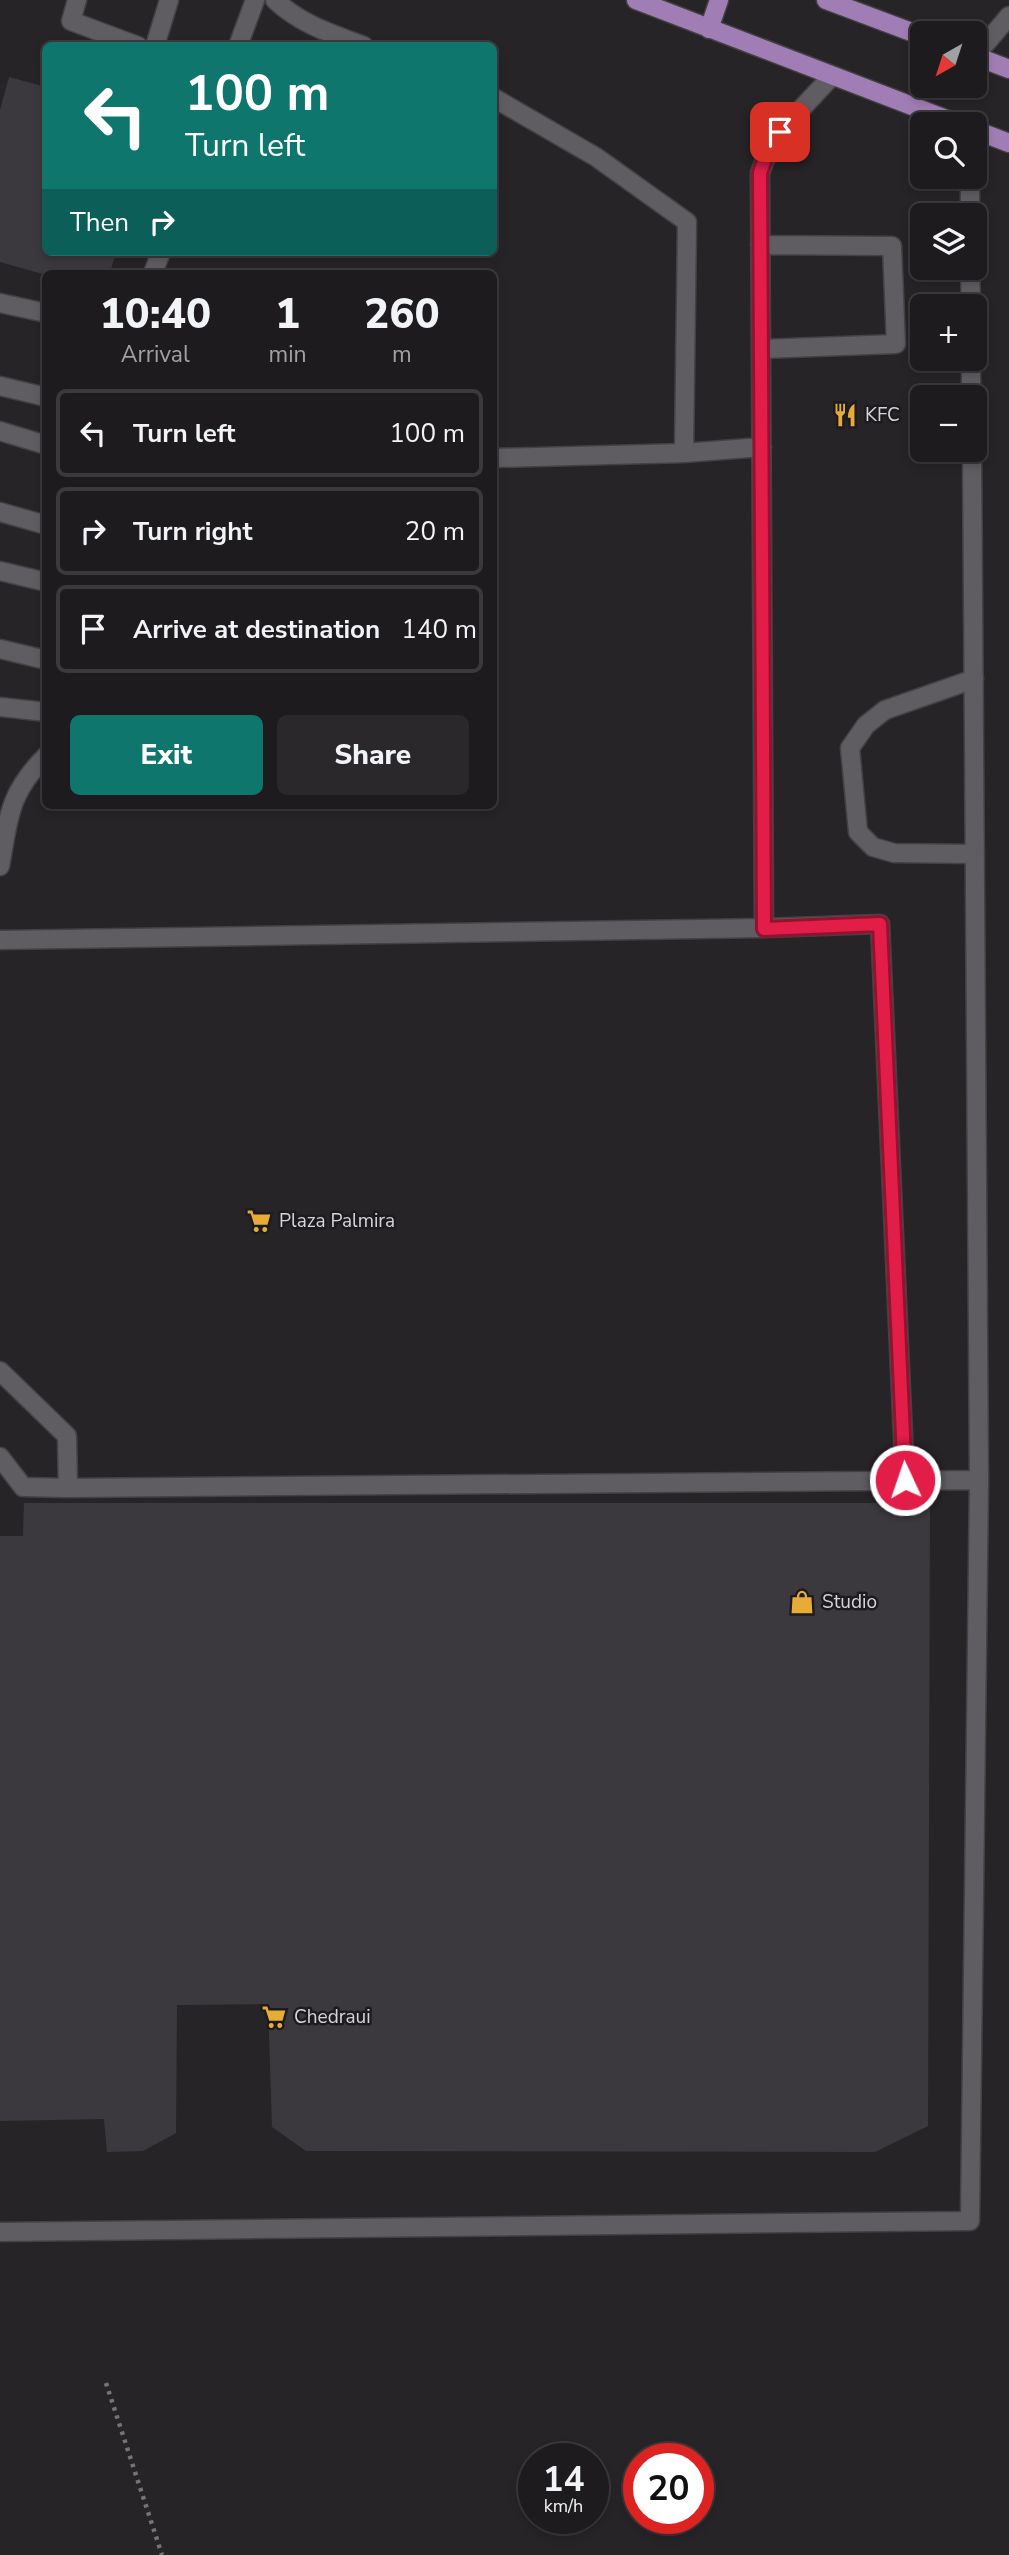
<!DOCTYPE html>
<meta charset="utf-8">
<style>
body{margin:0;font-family:"Nunito Sans",sans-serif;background:#2a282b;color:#f1f3f6;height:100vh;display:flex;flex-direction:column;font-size:26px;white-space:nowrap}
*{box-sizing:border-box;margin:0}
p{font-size:23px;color:#a0a1a4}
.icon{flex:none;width:38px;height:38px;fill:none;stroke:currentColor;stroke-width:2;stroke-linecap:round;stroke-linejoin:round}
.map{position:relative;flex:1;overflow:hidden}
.panel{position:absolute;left:42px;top:270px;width:455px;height:539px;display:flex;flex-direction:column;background:#1d1b1e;border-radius:10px;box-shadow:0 4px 10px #0003,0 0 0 2px #3b393c}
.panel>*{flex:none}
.guide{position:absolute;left:42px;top:42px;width:455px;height:214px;border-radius:10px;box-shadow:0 4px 10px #0003,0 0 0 2px #3b393c;background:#0f766e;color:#fff;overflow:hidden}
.needle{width:46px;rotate:219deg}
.fabs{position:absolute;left:910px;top:21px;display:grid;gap:14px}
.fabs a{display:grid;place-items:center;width:77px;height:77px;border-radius:10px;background:#1d1b1e;box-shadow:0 4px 10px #0003,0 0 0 2px #3b393c;font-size:35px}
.speed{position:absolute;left:518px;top:2443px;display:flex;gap:14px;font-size:35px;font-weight:700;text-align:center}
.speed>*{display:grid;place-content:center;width:91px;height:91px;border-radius:50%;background:#1d1b1e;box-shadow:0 4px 10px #0003,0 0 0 2px #3b393c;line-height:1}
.speed small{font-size:18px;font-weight:400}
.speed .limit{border:10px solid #d22;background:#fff;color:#111}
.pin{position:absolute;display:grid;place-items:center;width:60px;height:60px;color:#fff;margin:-30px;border-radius:14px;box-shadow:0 4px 10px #0006}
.me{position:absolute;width:77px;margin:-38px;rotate:357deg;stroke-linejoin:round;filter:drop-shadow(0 0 5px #0008)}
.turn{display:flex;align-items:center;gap:24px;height:147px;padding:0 28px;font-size:32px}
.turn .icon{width:91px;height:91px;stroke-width:2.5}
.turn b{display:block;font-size:49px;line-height:60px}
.then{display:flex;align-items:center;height:66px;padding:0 28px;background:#0003;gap:14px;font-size:26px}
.eta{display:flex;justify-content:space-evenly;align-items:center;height:119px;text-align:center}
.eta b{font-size:42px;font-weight:800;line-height:49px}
.button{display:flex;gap:14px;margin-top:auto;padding:14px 28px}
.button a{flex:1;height:80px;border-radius:10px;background:#0f766e;color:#fff;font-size:28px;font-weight:800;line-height:80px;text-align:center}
.button a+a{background:#2a282b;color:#f1f3f6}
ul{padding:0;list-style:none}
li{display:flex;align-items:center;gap:21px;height:88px;margin:0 14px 10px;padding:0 14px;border:4px solid #3b393c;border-radius:10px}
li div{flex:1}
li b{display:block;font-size:26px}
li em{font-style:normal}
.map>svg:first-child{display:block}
.building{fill:#3c393e}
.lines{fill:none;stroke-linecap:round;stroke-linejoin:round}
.minor-casing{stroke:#434144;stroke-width:21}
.major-casing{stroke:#434144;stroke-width:21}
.path{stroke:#757376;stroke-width:4.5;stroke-dasharray:3.5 5;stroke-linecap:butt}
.minor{stroke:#605d62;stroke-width:18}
.major{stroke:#a17db5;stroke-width:18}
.route-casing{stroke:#92132f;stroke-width:18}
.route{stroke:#e11d48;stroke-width:12}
.labels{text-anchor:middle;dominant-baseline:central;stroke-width:5;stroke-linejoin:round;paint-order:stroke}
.poi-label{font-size:19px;fill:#d6d4d7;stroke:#1d1b1f;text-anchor:start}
</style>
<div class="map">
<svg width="1009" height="2555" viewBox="0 0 1009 2555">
<rect width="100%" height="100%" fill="#272428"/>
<path class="building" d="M9,77L46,87V252H116L110,273L46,275L0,262V110Z
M24,1503H930L928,2126L875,2152L306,2151L272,2127L268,2004L177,2005L176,2133L143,2151L107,2152L104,2119L0,2121V1536H23Z"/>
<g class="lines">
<g class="minor-casing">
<path id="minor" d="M77,0L71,21L138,46
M275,0C300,24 332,34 364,46
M155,46L169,0
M238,46L255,0
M975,56L1009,16
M494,98L596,157L687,222L684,453
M970,177V215
M760,245L892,246L896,344L761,349
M970,268L971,306
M153,273L161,252
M0,303L46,313
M971,359V397
M0,386L46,397
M0,431L46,445
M494,458L684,453L762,447
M0,512L46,525
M0,571L46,582
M0,649L46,660
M974,679L885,710L866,725L850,748L858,832L873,847L894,853L975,854
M0,707L46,712
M0,866C9,817 8,794 46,756
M764,928L760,173C773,133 804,107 832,76
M0,940L764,928L880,924L905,1480
M0,1371L67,1436L68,1488
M0,1457L23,1487L68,1488L979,1480
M0,2232L970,2221L979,1480L972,450"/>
</g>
<g class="major-casing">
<path id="major" d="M636,0L959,124
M826,0L922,36
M709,29L719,0
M975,56L1009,69
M975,130L1009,143"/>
</g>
<path class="path" d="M106,2383L162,2555"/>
<use href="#minor" class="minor"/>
<use href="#major" class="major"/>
</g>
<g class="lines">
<g class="route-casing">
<path id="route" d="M780,132L768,150L760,173L764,929L880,924L905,1480"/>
</g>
<use href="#route" class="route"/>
</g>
<defs>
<g id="restaurant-bare" transform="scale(1.89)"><path d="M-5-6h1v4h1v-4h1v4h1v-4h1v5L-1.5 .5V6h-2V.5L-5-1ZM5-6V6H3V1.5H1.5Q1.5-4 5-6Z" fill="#e6ac36" stroke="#1d1b1f" stroke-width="2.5" paint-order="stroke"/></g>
<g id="supermarket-bare" transform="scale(1.89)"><path d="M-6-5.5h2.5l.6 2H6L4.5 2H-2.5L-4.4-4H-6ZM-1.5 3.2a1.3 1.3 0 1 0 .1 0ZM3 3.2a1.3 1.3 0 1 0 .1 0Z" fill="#e6ac36" stroke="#1d1b1f" stroke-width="2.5" paint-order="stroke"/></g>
<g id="shop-bare" transform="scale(1.89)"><path d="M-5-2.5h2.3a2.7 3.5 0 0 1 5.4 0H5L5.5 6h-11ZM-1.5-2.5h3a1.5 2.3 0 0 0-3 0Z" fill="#e6ac36" stroke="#1d1b1f" stroke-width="2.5" paint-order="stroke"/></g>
</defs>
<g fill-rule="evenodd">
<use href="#restaurant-bare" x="845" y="415"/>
<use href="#supermarket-bare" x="259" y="1221"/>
<use href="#shop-bare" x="802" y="1602"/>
<use href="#supermarket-bare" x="274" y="2017"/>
</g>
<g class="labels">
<g class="poi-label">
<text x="865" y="415">KFC</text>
<text x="279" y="1221">Plaza Palmira</text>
<text x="822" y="1602">Studio</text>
<text x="294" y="2017">Chedraui</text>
</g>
</g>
</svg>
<div class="fabs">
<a><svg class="needle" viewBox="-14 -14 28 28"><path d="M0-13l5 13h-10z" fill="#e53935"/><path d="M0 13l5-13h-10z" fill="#a0a1a4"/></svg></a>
<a><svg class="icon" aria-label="search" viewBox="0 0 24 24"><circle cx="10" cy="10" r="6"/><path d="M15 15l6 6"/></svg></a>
<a><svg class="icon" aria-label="layers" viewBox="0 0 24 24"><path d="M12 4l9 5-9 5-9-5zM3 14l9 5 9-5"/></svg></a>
<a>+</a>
<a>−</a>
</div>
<div class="speed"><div>14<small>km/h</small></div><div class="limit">20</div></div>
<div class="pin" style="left:780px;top:132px;background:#d93025"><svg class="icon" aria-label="arrive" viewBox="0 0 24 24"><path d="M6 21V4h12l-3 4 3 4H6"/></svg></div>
<svg class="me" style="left:905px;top:1480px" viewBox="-20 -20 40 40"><circle r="17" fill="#e11d48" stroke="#fff" stroke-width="3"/><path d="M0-11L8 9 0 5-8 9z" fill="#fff"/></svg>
<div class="guide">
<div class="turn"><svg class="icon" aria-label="left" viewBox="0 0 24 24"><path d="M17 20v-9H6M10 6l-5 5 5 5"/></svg><div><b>100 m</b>Turn left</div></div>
<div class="then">Then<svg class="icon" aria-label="right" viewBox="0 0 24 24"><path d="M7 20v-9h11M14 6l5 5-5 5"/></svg></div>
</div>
<section class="panel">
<div class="eta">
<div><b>10:40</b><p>Arrival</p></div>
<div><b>1</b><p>min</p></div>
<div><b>260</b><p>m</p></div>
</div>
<ul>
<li><svg class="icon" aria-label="left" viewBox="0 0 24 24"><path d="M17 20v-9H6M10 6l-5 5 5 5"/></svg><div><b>Turn left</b></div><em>100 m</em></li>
<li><svg class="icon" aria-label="right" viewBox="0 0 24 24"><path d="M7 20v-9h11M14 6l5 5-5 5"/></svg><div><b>Turn right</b></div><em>20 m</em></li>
<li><svg class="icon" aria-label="arrive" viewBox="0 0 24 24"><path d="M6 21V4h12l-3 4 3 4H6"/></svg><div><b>Arrive at destination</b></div><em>140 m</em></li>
</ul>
<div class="button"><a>Exit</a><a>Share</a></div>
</section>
</div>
